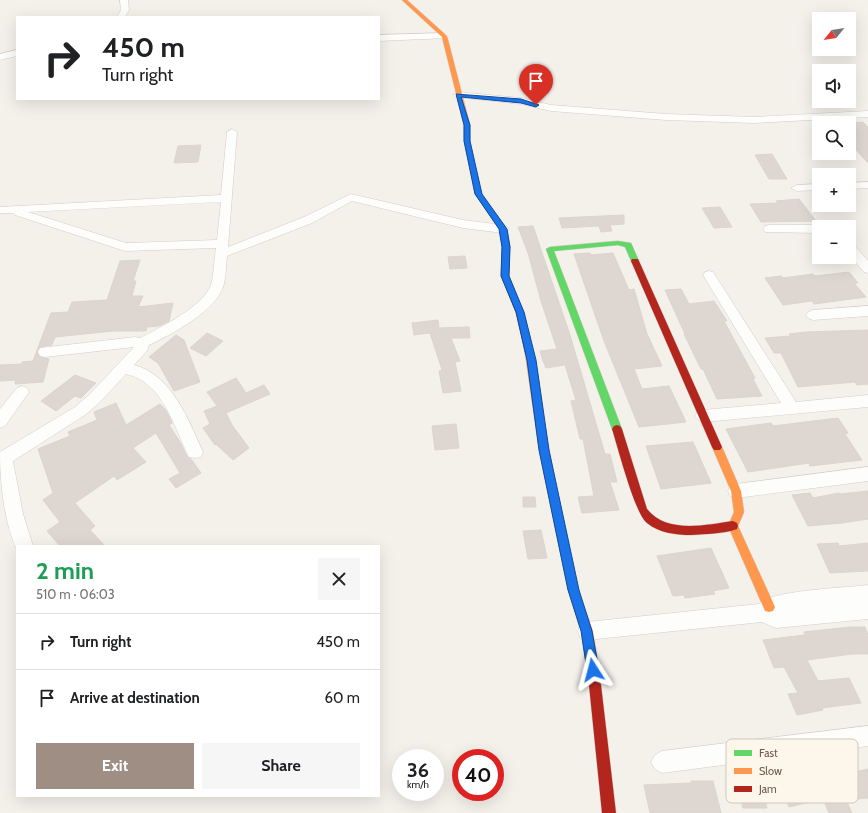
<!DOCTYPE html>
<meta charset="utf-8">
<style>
body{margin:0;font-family:Cabin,sans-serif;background:#f6f6f6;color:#202124;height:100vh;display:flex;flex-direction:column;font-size:15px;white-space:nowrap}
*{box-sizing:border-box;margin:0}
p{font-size:13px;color:#757577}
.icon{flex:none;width:22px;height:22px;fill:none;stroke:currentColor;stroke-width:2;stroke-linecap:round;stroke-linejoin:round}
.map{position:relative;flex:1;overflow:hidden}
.sheet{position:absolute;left:16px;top:545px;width:364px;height:252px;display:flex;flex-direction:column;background:#fff;border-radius:0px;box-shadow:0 4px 16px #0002}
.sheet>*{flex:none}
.guide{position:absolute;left:16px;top:16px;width:364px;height:84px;border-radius:0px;box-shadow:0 4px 16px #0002;background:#fff;color:#202124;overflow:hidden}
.needle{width:26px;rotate:240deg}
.tools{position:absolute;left:812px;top:12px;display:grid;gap:8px}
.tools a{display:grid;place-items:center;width:44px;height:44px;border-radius:0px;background:#fff;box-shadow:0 4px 16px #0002;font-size:20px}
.speed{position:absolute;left:392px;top:749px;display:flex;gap:8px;font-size:20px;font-weight:700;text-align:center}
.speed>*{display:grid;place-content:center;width:52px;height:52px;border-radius:50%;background:#fff;box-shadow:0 4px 16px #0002;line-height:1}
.speed small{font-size:10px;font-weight:400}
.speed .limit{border:6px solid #d22;background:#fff;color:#111}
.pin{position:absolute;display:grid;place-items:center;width:34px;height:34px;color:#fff;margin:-41px -17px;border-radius:50% 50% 50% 0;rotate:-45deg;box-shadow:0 0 4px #0007}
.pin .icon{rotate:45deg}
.me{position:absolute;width:44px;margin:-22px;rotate:351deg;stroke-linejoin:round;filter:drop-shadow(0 0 3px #0008)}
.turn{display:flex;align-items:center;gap:14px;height:84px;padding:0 20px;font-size:18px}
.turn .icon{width:52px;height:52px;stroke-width:2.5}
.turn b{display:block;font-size:28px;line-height:34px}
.round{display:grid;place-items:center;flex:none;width:42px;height:42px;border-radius:0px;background:#f6f6f6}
.headline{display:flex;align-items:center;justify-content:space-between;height:68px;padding:0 20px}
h1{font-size:24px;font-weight:800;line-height:30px;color:#1e9e55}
.cta{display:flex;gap:8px;margin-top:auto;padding:8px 20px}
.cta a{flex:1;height:46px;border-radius:0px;background:#9e8e84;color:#fff;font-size:16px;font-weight:800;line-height:46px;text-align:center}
.cta a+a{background:#f6f6f6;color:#202124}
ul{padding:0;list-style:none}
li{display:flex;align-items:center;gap:12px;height:56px;padding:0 20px;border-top:1px solid #e0e0e0}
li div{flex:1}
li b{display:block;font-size:15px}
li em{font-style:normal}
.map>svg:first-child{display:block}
.building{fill:#ded6d0;stroke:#dcd4cd}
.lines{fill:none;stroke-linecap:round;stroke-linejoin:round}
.street-casing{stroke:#d3cdc8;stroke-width:1}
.fast-casing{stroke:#d2ccc5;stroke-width:1}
.slow-casing{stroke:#d2ccc5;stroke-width:1}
.jam-casing{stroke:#d2ccc5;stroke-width:1}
.street{fill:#fdfdfc;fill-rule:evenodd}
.fast{fill:#63d668;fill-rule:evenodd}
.slow{fill:#ff974d;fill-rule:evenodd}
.jam{fill:#b3261e;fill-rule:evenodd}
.route{fill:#1a73e8;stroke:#114b97}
.key{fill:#fdf6eb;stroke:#d2c7bc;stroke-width:1}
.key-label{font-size:11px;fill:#6f594d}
</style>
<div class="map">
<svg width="868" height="813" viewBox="0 0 868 813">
<rect width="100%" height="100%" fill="#f4f0ea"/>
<path class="building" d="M863,122L868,127V163L849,142V123Z
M201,145L198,162L174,163L178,146Z
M772,154L787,179H769L755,155Z
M799,199L816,221L761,222L750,204L778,203L776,201Z
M720,207L732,227L714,228L702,208Z
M624,215V224L610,225L612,231L601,232L599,226L562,228L559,218Z
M533,226L570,335L605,454H610L617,482H610L619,510L582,513L578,497L594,496L583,439H580L571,401L576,400L565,365L546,368L543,361L540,351L557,349L541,301L528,253L518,227Z
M590,253L591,255L613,253L629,290L634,289L647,334L662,366L634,369L642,389L669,386L686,422L639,427L604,341L574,254Z
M465,256L467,268L450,269L448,257Z
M140,260L133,281H136L132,296H143L138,307L173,303L169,321L159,326L147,327L146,331H113L55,337L52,345L40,347L37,351L40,357L49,359L43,382L15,384L16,380L0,381V365L22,364V362L33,361L51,313L68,312L72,302L107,300L120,261Z
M849,272L858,283H854L866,297L814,304L812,301L783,305L765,278L781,276L783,278L813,274L815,276Z
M681,289L689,304L714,301L727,321H724L755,378L753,379L762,396L717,399L703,369H701L684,334H685L665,290Z
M438,320L439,328L469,327L470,338H451L460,361L455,362L461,391L443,393L439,371L442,370L430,333L414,335L412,323Z
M868,330V384L857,385L855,382L798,387L781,353H774L765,338L791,336L789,334L806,332Z
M207,333L223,341L206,356L190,348Z
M176,335L184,340L200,382L174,391L158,363L149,357Z
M75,375L96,383L81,398L75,396L56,411L41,401Z
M236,378L246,393L264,385L270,394L226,413L232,425L249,448L233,460L216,444L215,445L203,428L210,424L204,411L217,406L207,392Z
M116,403L126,425L160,404L165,409L171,420L172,423L169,425L180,442L188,458L191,459L201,473L176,488L169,479L180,473L156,433L133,448L146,462L117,480L114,476L75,503L95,526L90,530L105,546H60L47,531L60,522L43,500L53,493L38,449L70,436L68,432L97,420L94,412Z
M838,418L848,433L845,434L862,460L810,466L809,463L748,472L726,429L771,423L773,426Z
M456,424L459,448L435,450L432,426Z
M693,442L711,483L661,489L646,446Z
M868,491V519L842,523L808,526L792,495L810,493L813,498L839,493L840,494Z
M523,497H535L536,507H523Z
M541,530L547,558L528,559L523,531Z
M838,543L839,546L868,543V571L830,573L817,544Z
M711,548L729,588L713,591L715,594L685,598L684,595L673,596L657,556Z
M850,627H865L868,635V654H852L807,660L818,681L849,678L861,703L822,708L823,710L797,715L788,694L798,693L784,667L774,668L763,640L805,635L804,632Z
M849,769L850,773L868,769V798L846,800L852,813H829L823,799L789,807L777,778L809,771Z
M735,775H758L767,808H743Z
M691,781H713L721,813H650L644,785L691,783Z"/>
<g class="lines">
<g class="street-casing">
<path id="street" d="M120,0H128L129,10L125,17H117L121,10Z
M444,33L448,36L447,38L379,41V35Z
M17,50V56L0,60V54Z
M458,92L521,98L551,105L666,114L754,117L868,111V117L754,123L666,120L551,111L521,104L455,97L453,95Z
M232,129L237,132L228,247L304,217L351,194L463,220L503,225L507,226L509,229L507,232L503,233L463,228L352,201L312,223L227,256C226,265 226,275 224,284C217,311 172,334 149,345L147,351L134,365C172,375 188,419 203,452L201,457L195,458L189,457C174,427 163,382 126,374L100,402L85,415L13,461L23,514L33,546H17V550C4,522 0,483 0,452L75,407L90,394L134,347L45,357L40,356L38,352L40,348L135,337L140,338C159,328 203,307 211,285C214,274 214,260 216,248L125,251L15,215L13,213H0V207L221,195L227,132ZM221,202L217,240L126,243L28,212Z
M868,182V188L849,189V183Z
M819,184V190L797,191L791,188L797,185Z
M769,225H819L824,227H819V233L765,232L763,229L765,226Z
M849,243L853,244L868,261V273L864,272L849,255Z
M709,271L713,272L796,402L868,395V407L703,422L698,420L695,416L698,412L703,410L781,403L703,275L705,272Z
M868,306V316L813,320L808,318L806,315L808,312L813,310Z
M22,386L27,388L29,392L5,426L0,428V409L17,388Z
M868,467V481L736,498L730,496L728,491L730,486L736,484Z
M868,585V619L776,628L762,622L587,640L580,638L578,631L580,624L587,622L759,604C771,590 847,588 868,585Z
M868,726V746L662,773L655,769L651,762L655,755L662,751Z"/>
</g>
<g class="fast-casing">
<path id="fast" d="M618,241L631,243L639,261L638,263H632L625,247L618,245L554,251L622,429L620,432H614L612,429L546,249L550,247Z"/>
</g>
<g class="slow-casing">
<path id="slow" d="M402,0H407L447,36L470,125V141L480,190L479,191H475L474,190L464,141V125L442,37Z
M529,350L533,353L549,450L578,590L593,631L601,685L599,689L595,691L591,689L589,685L581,631L568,590L539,450L525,353Z
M717,443L720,444L722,447L741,491L744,512L738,526L775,607L773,611L769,612L765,611L728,526L734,512L731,491L712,447L714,444Z"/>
</g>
<g class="jam-casing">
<path id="jam" d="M477,188L479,189L481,194L507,229L510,247L509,276L524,313L533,353L532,355H526L525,353L516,313L501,276L502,247L499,229L475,194L474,190Z
M632,259H638L639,261L722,447L720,450H714L712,447L631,261Z
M617,425L620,426L622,429L647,509C667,534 705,525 733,521L737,523L738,526L737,529C723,534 705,534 691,535C676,535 659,533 647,523C635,514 618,448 612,429L614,426Z
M595,679L599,681L601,685L616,813H602L589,685L591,681Z"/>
</g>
<use href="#street" class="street"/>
<use href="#fast" class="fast"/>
<use href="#slow" class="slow"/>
<use href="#jam" class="jam"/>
</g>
<path class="route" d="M456,94L521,99L539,105L536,107L521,103L461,97L470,125V141L482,194L507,229L510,247L509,276L524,312L536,360L549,450L579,590L592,631L599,670L597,674L593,676L589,674L587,670L581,631L568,590L539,450L527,360L516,312L501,276L502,247L499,229L475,194L464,141V125Z"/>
<rect x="726" y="739" width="132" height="64" rx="6" class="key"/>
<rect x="734" y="750" width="18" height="6" fill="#63d668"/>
<rect x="734" y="768" width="18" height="6" fill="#ff974d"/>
<rect x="734" y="786" width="18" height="6" fill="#b3261e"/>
<g class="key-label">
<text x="759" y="757">Fast</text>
<text x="759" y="775">Slow</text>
<text x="759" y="793">Jam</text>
</g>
</svg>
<div class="tools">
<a><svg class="needle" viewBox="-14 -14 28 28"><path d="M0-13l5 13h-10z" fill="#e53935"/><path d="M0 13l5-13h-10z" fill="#757577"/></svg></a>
<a><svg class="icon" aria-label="sound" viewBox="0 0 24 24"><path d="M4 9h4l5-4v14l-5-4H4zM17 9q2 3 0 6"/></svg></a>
<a><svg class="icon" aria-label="search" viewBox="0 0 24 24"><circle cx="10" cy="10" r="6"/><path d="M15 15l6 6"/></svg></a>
<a>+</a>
<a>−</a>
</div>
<div class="speed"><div>36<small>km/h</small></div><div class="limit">40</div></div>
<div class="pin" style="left:536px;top:105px;background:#d93025"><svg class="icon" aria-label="arrive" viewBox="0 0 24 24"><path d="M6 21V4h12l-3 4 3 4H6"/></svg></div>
<svg class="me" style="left:593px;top:670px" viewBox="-20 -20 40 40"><path d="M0-17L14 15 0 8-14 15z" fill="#1a73e8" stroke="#fff" stroke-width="4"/></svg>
<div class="guide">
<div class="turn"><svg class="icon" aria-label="right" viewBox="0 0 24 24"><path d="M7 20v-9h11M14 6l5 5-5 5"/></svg><div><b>450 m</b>Turn right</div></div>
</div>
<section class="sheet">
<div class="headline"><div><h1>2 min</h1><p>510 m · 06:03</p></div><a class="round"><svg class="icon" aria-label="close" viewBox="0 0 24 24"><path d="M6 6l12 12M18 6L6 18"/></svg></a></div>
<ul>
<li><svg class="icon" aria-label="right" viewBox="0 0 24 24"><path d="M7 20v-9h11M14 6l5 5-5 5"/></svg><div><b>Turn right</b></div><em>450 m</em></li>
<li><svg class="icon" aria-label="arrive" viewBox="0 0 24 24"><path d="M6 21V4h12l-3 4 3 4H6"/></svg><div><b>Arrive at destination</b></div><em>60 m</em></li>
</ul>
<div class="cta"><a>Exit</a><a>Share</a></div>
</section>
</div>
